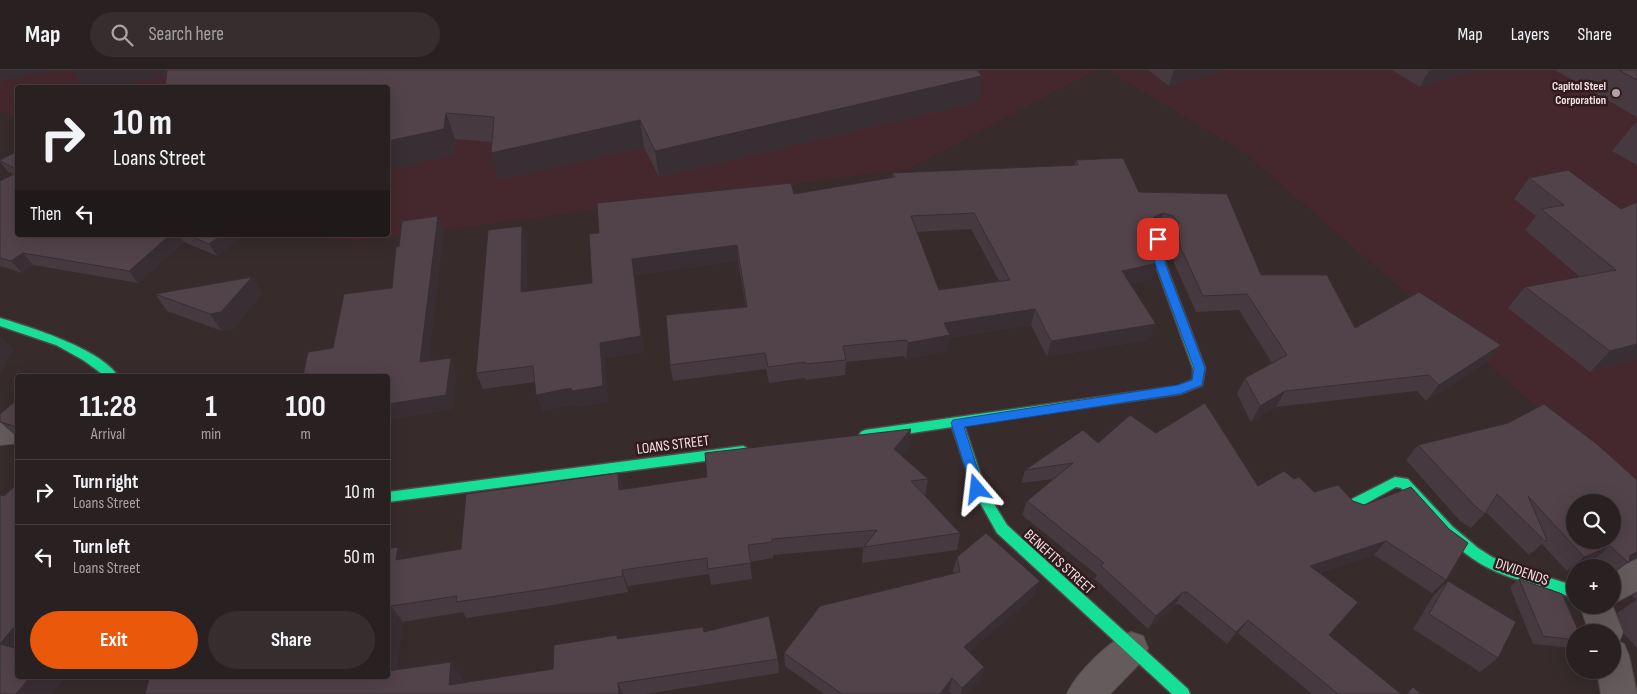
<!DOCTYPE html>
<meta charset="utf-8">
<style>
body{margin:0;font-family:"Sofia Sans Condensed",sans-serif;background:#352d2e;color:#f1f3f6;height:100vh;display:flex;flex-direction:column;font-size:19px;white-space:nowrap}
*{box-sizing:border-box;margin:0}
p{font-size:16px;color:#a5a3a5}
.icon{flex:none;width:28px;height:28px;fill:none;stroke:currentColor;stroke-width:2;stroke-linecap:round;stroke-linejoin:round}
.map{position:relative;flex:1;overflow:hidden}
.side{position:absolute;left:15px;top:304px;width:375px;height:305px;display:flex;flex-direction:column;background:#292021;border-radius:5px;box-shadow:0 5px 20px #0002,0 0 0 1px #453e3f}
.side>*{flex:none}
.top-card{position:absolute;left:15px;top:15px;width:375px;height:152px;border-radius:5px;box-shadow:0 5px 20px #0002,0 0 0 1px #453e3f;background:#292021;color:#f1f3f6;overflow:hidden}
.buttons{position:absolute;left:1566px;top:424px;display:grid;gap:10px}
.buttons a{display:grid;place-items:center;width:55px;height:55px;border-radius:50%;background:#292021;box-shadow:0 5px 20px #0002,0 0 0 1px #453e3f;font-size:25px}
.pin{position:absolute;display:grid;place-items:center;width:42px;height:42px;color:#fff;margin:-21px;border-radius:10px;box-shadow:0 2px 8px #0006}
.me{position:absolute;width:55px;margin:-28px;rotate:343deg;stroke-linejoin:round;filter:drop-shadow(0 0 4px #0008)}
.turn{display:flex;align-items:center;gap:18px;height:105px;padding:0 15px;font-size:22px}
.turn .icon{width:65px;height:65px;stroke-width:2.5}
.turn b{display:block;font-size:35px;line-height:42px}
.then{display:flex;align-items:center;height:48px;padding:0 15px;background:#0003;gap:10px;font-size:19px}
.eta{display:flex;justify-content:space-evenly;align-items:center;height:85px;text-align:center}
.eta b{font-size:30px;font-weight:700;line-height:35px}
.action{display:flex;gap:10px;margin-top:auto;padding:10px 15px}
.action a{flex:1;height:58px;border-radius:30px;background:#ea580c;color:#fff;font-size:20px;font-weight:700;line-height:58px;text-align:center}
.action a+a{background:#352d2e;color:#f1f3f6}
ul{padding:0;list-style:none}
li{display:flex;align-items:center;gap:15px;height:65px;padding:0 15px;border-top:1px solid #453e3f}
li div{flex:1}
li b{display:block;font-size:19px}
li em{font-style:normal}
header{display:flex;align-items:center;gap:30px;box-sizing:border-box;height:70px;padding:0 25px;background:#292021;border-bottom:1px solid #453e3f}
header strong{font-size:24px}
nav{display:flex;gap:28px;margin-inline-start:auto;font-size:18px}
.search{width:350px;height:45px;background:#352d2e;display:flex;align-items:center;gap:12px;box-sizing:border-box;padding:0 18px;border-radius:28px;color:#a5a3a5;font-size:19px}
.map>svg:first-child{display:block}
.built{fill:#45282d}
.lines{fill:none;stroke-linecap:round;stroke-linejoin:round}
.street-casing{stroke:#54494b;stroke-width:2}
.fast-casing{stroke:#54494b;stroke-width:3}
.street{fill:#645b5c;fill-rule:evenodd}
.fast{fill:#16e098;fill-rule:evenodd}
.wall{fill:#473940;fill-rule:evenodd}
.shaded-wall{fill:#392e34}
.building{fill:#52424a;stroke:#392e34;fill-rule:evenodd}
.route{fill:#1a73e8;stroke:#114b97}
.poi-dot{fill:#b1a1a3;stroke:#321b1f;stroke-width:2}
.labels{text-anchor:middle;dominant-baseline:central;stroke-width:5;stroke-linejoin:round;paint-order:stroke}
.far-poi-label{font-size:12px;font-weight:bold;fill:#f2e1e3;stroke:#321b1f;text-anchor:end}
.street-label{font-size:15px;fill:#f2e1e3;stroke:#321b1f}
</style>
<header>
<strong>Map</strong>
<div class="search"><svg class="icon" aria-label="search" viewBox="0 0 24 24"><circle cx="10" cy="10" r="6"/><path d="M15 15l6 6"/></svg>Search here</div>
<nav><a>Map</a><a>Layers</a><a>Share</a></nav>
</header>
<div class="map">
<svg width="1637" height="624" viewBox="0 0 1637 624">
<rect width="100%" height="100%" fill="#372b2c"/>
<path class="built" d="M0,0H1096L909,99L360,171L281,165H388V18H18L17,48L0,41Z
M1107,0H1637V424L1245,83Z"/>
<g class="lines">
<g class="street-casing">
<path id="street" d="M18,351V373L0,375V353Z
M1637,489V521L1612,534V501Z
M1580,535H1612L1623,562L1619,572L1624,574L1629,586L1637,624H1601L1597,600H1612V562H1589Z
M1131,562L1143,566L1148,578L1143,590L1110,624H1067C1076,603 1110,570 1131,562Z"/>
</g>
<g class="fast-casing">
<path id="fast" d="M1158,166L1163,169L1165,193L1205,298L1202,315L1180,324L964,355L986,421L1007,455L1188,619L1190,624H1172L997,463L974,422L952,357L865,370L861,368L859,365L861,362L865,360L1178,316L1193,310V298L1155,193L1153,169Z
M0,248C30,257 101,279 118,306H105L83,290L56,275L0,256Z
M743,376L747,378L749,381L747,384L743,386L388,432V422Z
M1395,407L1408,409L1453,457L1478,478L1492,487L1512,496L1575,516V529C1567,526 1559,522 1550,519C1527,512 1503,507 1481,494C1449,475 1425,445 1401,418L1396,417L1358,438L1354,439L1350,438L1348,434L1350,430Z"/>
</g>
<use href="#street" class="street"/>
<use href="#fast" class="fast"/>
</g>
<path class="wall" d="M72,0H981L977,1L978,32L659,107L644,77L499,110L492,72L455,69L453,85L388,100V18L166,6L110,18H84Z
M1148,0H1226L1169,16Z
M1392,0H1478L1420,17Z
M1555,0H1637V47Z
M1637,53V95L1612,81L1633,55Z
M18,81V165H238L240,169L217,186L184,172L138,213L33,195L22,203L0,196V111L13,104L8,102L0,92V90Z
M1076,90L1139,122L1261,205L1355,258L1501,275L1488,291L1426,331L1417,321L1276,337L1251,352L1237,324L1245,308L1272,293L1239,240L1196,242L1174,193L1171,168L1167,162L1157,159L1152,162L1158,193L1152,209L1130,214L1149,270L1047,287L1031,255L950,268L948,281L906,289L904,286L846,292L845,305L805,310V308L769,313L766,299L673,311L670,295L746,237L738,191L635,205L644,282L604,288L608,332L576,337V334L542,341L535,312L483,319L476,303L527,172V222L592,213L599,163L794,124L892,108V103L1074,96ZM971,159L999,211L939,220L917,162Z
M1529,108L1621,139L1637,289L1590,302L1508,238L1525,217L1580,207L1525,160L1536,146L1514,129Z
M252,207L262,224L233,259L222,261L167,241L155,224Z
M18,329V368L0,352Z
M1508,353L1637,488L1629,492L1612,505V498H1600L1592,491L1567,501L1542,474L1529,485L1486,442L1471,458L1460,451L1406,390L1418,375Z
M911,359L908,377L901,385L928,409L925,426L960,463L957,480L862,493L863,477L773,485V488L750,492L752,509L711,515L709,504L628,516V522L553,535L466,548L463,542L403,552L397,600L462,606L461,613L553,599L618,569L703,557L704,562L778,589L779,603L646,624H145L388,606V479L405,488L461,479L618,403L623,419L707,407Z
M1156,363L1258,416L1294,409L1314,422L1353,431L1446,510L1432,523L1374,485L1319,503L1329,565L1401,624H1312L1238,563L1227,574L1179,534L1175,535L1148,559L1095,509L1097,505L1022,445L1027,431L1054,409L1021,413L1025,400L1098,373Z
M957,487L1035,525L969,582L984,597L980,610L966,624H952L949,621L946,624H824L785,596L784,583L954,504L953,501Z
M1519,509L1575,562V577L1573,578L1533,574L1510,517Z
M1448,511L1498,588L1480,602L1413,559L1433,526Z
M1637,522V578L1624,564L1617,543L1636,530L1632,526Z"/>
<path class="shaded-wall" d="M0,0H57L0,12Z
M72,0H183L184,2L110,18H84Z
M1174,0H1226L1169,16Z
M1429,0H1478L1420,17Z
M982,6L978,32L659,107L655,81Z
M446,43L455,69L453,85L388,100V71Z
M640,50L644,77L499,110L491,83Z
M1163,143L1157,159L1148,164L1154,147Z
M438,146L444,161L427,307L420,292Z
M522,156L527,172V238L521,222Z
M170,165H179L184,172L138,213L129,201Z
M222,165H238L240,169L217,186L209,174Z
M737,175L738,191L635,205L644,282L604,288L608,332L576,337V334L542,341L536,325L632,189Z
M23,183L33,195L22,203L11,191Z
M1158,193L1152,209L1116,217L1122,201Z
M252,207L262,224L233,259L222,261L210,244Z
M1035,239L1031,255L950,268L948,281L906,289L908,273L944,253Z
M1156,254L1149,270L1047,287L1051,271Z
M0,266L14,280L0,303Z
M1637,274V289L1590,302L1610,281Z
M1501,275L1488,291L1426,331L1439,315Z
M451,288L457,303L453,339L388,350V334Z
M1285,321L1276,337L1251,352L1260,336Z
M911,359L908,377L892,396L894,379Z
M618,403L623,420H619Z
M1386,471L1374,485L1300,509L1310,496Z
M1610,476L1592,491L1567,501L1584,487Z
M398,477L409,494L396,490Z
M1637,482V488L1628,492L1630,485Z
M622,500L628,516V522L623,506Z
M1040,511L1035,525L960,590L964,577Z
M1183,522L1175,535L1148,559L1156,546Z
M391,536L403,552L396,616L388,606V565Z
M1248,550L1238,563L1227,574L1236,562Z
M18,552V586L0,574Z
M451,592L462,606L460,624L449,615Z
M984,597L980,610L966,624H961L962,618Z
M31,606H67L52,624H16Z
M952,608L949,621L946,624H940Z
M618,613L623,624H619Z"/>
<path class="building" d="M167,0H977L982,6L655,81L640,50L491,83L494,47L446,43L444,59L388,71V18H165Z
M1619,0H1637V10Z
M1637,53V57L1633,55Z
M18,81V100L0,91V90Z
M1123,88L1139,122L1227,124L1261,205H1327L1355,258L1419,222L1501,275L1439,315L1429,305L1285,321L1260,336L1245,308L1287,285L1247,224L1203,226L1180,176L1178,152L1173,146L1163,143L1154,147L1151,158L1158,193L1122,201L1156,254L1051,271L1035,239L944,253L950,265L908,273L906,270L843,276L846,290L805,294V292L768,297L765,283L670,295L666,245L747,237L737,175L632,189L641,266L600,273L603,316L572,321L571,318L536,325L533,296L476,303L488,160L522,156L521,222L592,213L589,164L599,163L597,133L791,113L794,124L895,107L892,103L1078,95L1076,90ZM974,143L1010,210L939,220L911,146Z
M1568,100L1621,139L1637,132V274L1610,281L1525,217L1616,200L1541,139L1564,135L1529,108Z
M18,102V165H170L129,201L23,183L11,191L0,188V111Z
M438,146L420,292L451,288L446,325L388,334V306H303L308,282L333,278L344,224L392,218L396,177L399,176L402,151Z
M188,165H222L209,174Z
M252,207L221,242L210,244L155,224Z
M18,329V357L0,352V344Z
M1205,333L1258,416L1284,401L1294,409L1299,407L1314,422L1338,415L1353,431L1364,435L1411,417L1449,459L1468,473L1446,510L1386,471L1310,496L1358,532L1329,565L1401,624H1336L1337,623L1248,550L1236,562L1187,522H1183L1156,546L1101,496L1104,493L1027,431L1073,393L1025,400L1083,360L1098,373L1130,345L1156,363Z
M1544,334L1598,375L1637,410V482L1630,485L1629,493L1610,476L1584,487L1528,426L1547,470L1545,471L1497,424L1485,444L1475,436L1418,375L1508,353ZM1575,432H1612V470H1575Z
M911,359L894,379L928,409L911,411L960,463L864,477L877,460L772,469V472L748,475L751,493L708,499L707,488L622,500L623,506L545,519L456,532L457,526L391,536L388,565V479L398,477L396,490L461,479L466,424L618,403L619,420L707,407L705,383Z
M18,413V552L0,574V425L4,426Z
M986,463L1040,511L964,577L984,597L962,618L952,608L940,624H842L784,583L820,536L960,502L957,487Z
M1519,509L1562,524L1579,562H1575V570L1543,566Z
M1448,511L1516,552L1498,588L1429,544Z
M769,546L778,589L618,613L619,624H145L150,606H388V601L451,592L449,615L553,599L554,575L617,565V569L703,557L704,562Z
M0,574L18,579V606H31L16,624H0Z
M1413,617L1421,624H1407Z"/>
<path class="route" d="M1158,166L1163,169L1165,193L1205,298L1202,315L1180,324L964,357L984,419L982,423H973L951,353L953,350L1178,315L1192,310L1194,298L1155,193L1153,169Z"/>
<circle class="poi-dot" cx="1616" cy="23" r="5"/>
<g class="labels">
<g class="far-poi-label">
<text x="1606" y="16">Capitol Steel<tspan x="1606" dy="14">Corporation</tspan></text>
</g>
<g class="street-label">
<text transform="translate(673 375) rotate(-7)">LOANS STREET</text>
<text transform="translate(1059 492) rotate(42)">BENEFITS STREET</text>
<text transform="translate(1522 502) rotate(19)">DIVIDENDS</text>
</g>
</g>
</svg>
<div class="buttons">
<a><svg class="icon" aria-label="search" viewBox="0 0 24 24"><circle cx="10" cy="10" r="6"/><path d="M15 15l6 6"/></svg></a>
<a>+</a>
<a>−</a>
</div>
<div class="pin" style="left:1158px;top:169px;background:#d93025"><svg class="icon" aria-label="arrive" viewBox="0 0 24 24"><path d="M6 21V4h12l-3 4 3 4H6"/></svg></div>
<svg class="me" style="left:977px;top:419px" viewBox="-20 -20 40 40"><path d="M0-17L14 15 0 8-14 15z" fill="#1a73e8" stroke="#fff" stroke-width="4"/></svg>
<div class="top-card">
<div class="turn"><svg class="icon" aria-label="right" viewBox="0 0 24 24"><path d="M7 20v-9h11M14 6l5 5-5 5"/></svg><div><b>10 m</b>Loans Street</div></div>
<div class="then">Then<svg class="icon" aria-label="left" viewBox="0 0 24 24"><path d="M17 20v-9H6M10 6l-5 5 5 5"/></svg></div>
</div>
<section class="side">
<div class="eta">
<div><b>11:28</b><p>Arrival</p></div>
<div><b>1</b><p>min</p></div>
<div><b>100</b><p>m</p></div>
</div>
<ul>
<li><svg class="icon" aria-label="right" viewBox="0 0 24 24"><path d="M7 20v-9h11M14 6l5 5-5 5"/></svg><div><b>Turn right</b><p>Loans Street</p></div><em>10 m</em></li>
<li><svg class="icon" aria-label="left" viewBox="0 0 24 24"><path d="M17 20v-9H6M10 6l-5 5 5 5"/></svg><div><b>Turn left</b><p>Loans Street</p></div><em>50 m</em></li>
</ul>
<div class="action"><a>Exit</a><a>Share</a></div>
</section>
</div>
